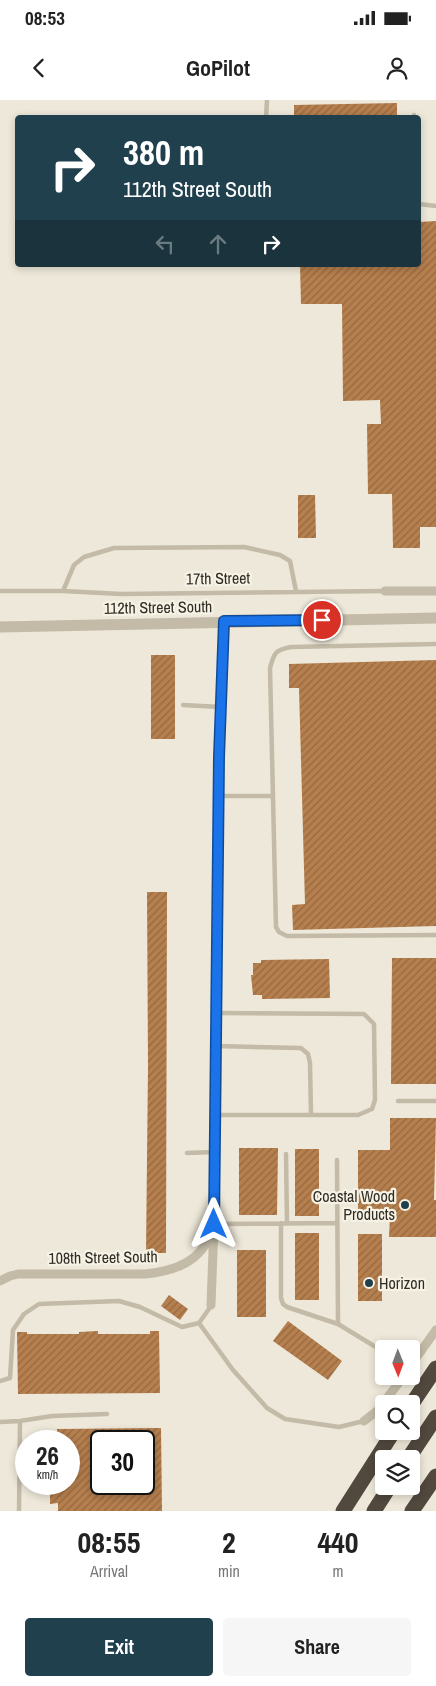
<!DOCTYPE html>
<style>
body{margin:0;font-family:"Archivo Narrow",sans-serif;background:#f6f6f6;color:#222;height:100vh;display:flex;flex-direction:column;font-size:19px;white-space:nowrap}
*{box-sizing:border-box;margin:0}
p{font-size:16px;color:#767676}
.icon{flex:none;width:28px;height:28px;fill:none;stroke:currentColor;stroke-width:2;stroke-linecap:round;stroke-linejoin:round}
.map{position:relative;height:1411px;overflow:hidden}
.side{display:flex;flex-direction:column;background:#fff;flex:1}
.side>*{flex:none}
.top-card{position:absolute;left:15px;top:15px;width:406px;height:152px;border-radius:5px;box-shadow:0 2px 8px #0003;background:#21404d;color:#fff;overflow:hidden}
.needle{width:32px;rotate:179deg}
.controls{position:absolute;left:375px;top:1240px;display:grid;gap:10px}
.controls a{display:grid;place-items:center;width:45px;height:45px;border-radius:5px;background:#fff;box-shadow:0 2px 8px #0003;font-size:25px}
.speed{position:absolute;left:15px;top:1330px;display:flex;gap:10px;font-size:25px;font-weight:700;text-align:center}
.speed>*{display:grid;place-content:center;width:65px;height:65px;border-radius:50%;background:#fff;box-shadow:0 2px 8px #0003;line-height:1}
.speed small{font-size:12px;font-weight:400}
.speed .limit{border:2px solid #111;border-radius:8px;background:#fff;color:#111}
.pin{position:absolute;display:grid;place-items:center;width:42px;height:42px;color:#fff;margin:-21px;border:2px solid #fff;border-radius:50%;box-shadow:0 1px 5px #0007}
.me{position:absolute;width:55px;margin:-28px;rotate:0deg;stroke-linejoin:round;filter:drop-shadow(0 0 4px #0008)}
.turn{display:flex;align-items:center;gap:18px;height:105px;padding:0 25px;font-size:22px}
.turn .icon{width:65px;height:65px;stroke-width:2.5}
.turn b{display:block;font-size:35px;line-height:42px}
.lanes{display:flex;align-items:center;height:48px;padding:0 25px;background:#0003;justify-content:center;gap:25px;direction:ltr}
.lanes .off{opacity:.35}
.eta{display:flex;justify-content:space-evenly;align-items:center;height:85px;text-align:center}
.eta b{font-size:30px;font-weight:800;line-height:35px}
.action{display:flex;gap:10px;margin-top:auto;padding:10px 25px}
.action a{flex:1;height:58px;border-radius:5px;background:#21404d;color:#fff;font-size:20px;font-weight:800;line-height:58px;text-align:center}
.action a+a{background:#f6f6f6;color:#222}
.status{display:flex;justify-content:space-between;align-items:center;height:35px;padding:0 25px;background:#fff;direction:ltr}
.status svg{height:14px;fill:currentColor}
header{display:flex;justify-content:space-between;align-items:center;height:65px;padding:0 25px;background:#fff;font-size:22px;font-weight:800}
.map>svg:first-child{display:block}
.building{fill:url(#building-hatch);fill-rule:evenodd}
.lines{fill:none;stroke-linecap:round;stroke-linejoin:round}
.service{stroke:#c3baa7;stroke-width:4.5}
.minor{stroke:#c3baa7;stroke-width:9}
.tertiary{stroke:#c3baa7;stroke-width:11}
.motorway{stroke:#51483e;stroke-width:15}
.route-casing{stroke:#114b97;stroke-width:12}
.route{stroke:#1a73e8;stroke-width:9}
.poi-dot{fill:#21404d;stroke:#f6f2e4;stroke-width:2}
.labels{text-anchor:middle;dominant-baseline:central;stroke-width:4.5;stroke-linejoin:round;paint-order:stroke}
.street-label{font-size:16px;fill:#312c26;stroke:#f6f2e4}
.poi-label{font-size:16px;fill:#312c26;stroke:#f6f2e4;text-anchor:end}
</style>
<div class="status"><b>08:53</b><svg viewBox="0 0 49 12"><path d="M0 12V9h3v3zM5 12V6h3v6zM10 12V3h3v9zM15 12V0h3v12zM26 1h20v11H26zM47 4h2v5h-2z"/></svg></div>
<header><svg class="icon" aria-label="back" viewBox="0 0 24 24"><path d="M15 5l-7 7 7 7"/></svg>GoPilot<svg class="icon" aria-label="person" viewBox="0 0 24 24"><circle cx="12" cy="8" r="4"/><path d="M4 21q1-7 8-7t8 7"/></svg></header>
<div class="map">
<svg width="436" height="1411" viewBox="0 0 436 1411">
<defs>
<pattern id="building-hatch" width="6" height="6" patternUnits="userSpaceOnUse" patternTransform="scale(1.25)"><rect width="6" height="6" fill="#b67f4e"/><path d="M-1 1l2-2M0 6l6-6M5 7l2-2" fill="none" stroke="#956841"/></pattern>
</defs>
<rect width="100%" height="100%" fill="#ede8d9"/>
<path class="building" d="M397,3V18H294V5Z
M436,121V427H420V448H393L392,394H368L367,324H381L380,300L343,301L342,204H301L300,165H419V122Z
M298,395H315L316,438H298Z
M151,555H175V639H151Z
M436,560V826L293,830L292,805L305,804L299,588H289V564Z
M147,792H167L166,1153H146L148,966Z
M392,858H436V984H391Z
M329,859L330,898L262,899V895H253L251,875H253V863H261V860Z
M390,1018H436L434,1100H436V1137H389L390,1117H358V1050H390Z
M239,1048H278L277,1115H239Z
M295,1049H319V1116H295Z
M295,1133H319V1200H295Z
M358,1134H382V1201H358Z
M237,1150H266V1217H237Z
M169,1195L188,1209L180,1220L161,1206Z
M288,1221L342,1261L328,1280L273,1241Z
M98,1231V1234H150V1231H159L160,1293L18,1294L17,1232H27V1234H79V1232Z
M161,1328L162,1411H58V1403L50,1404V1384H69V1341H58L57,1329ZM101,1341H144V1384H101Z"/>
<g class="lines">
<path class="service" d="M266,18L267,0
M414,18V15
M419,104L436,106
M0,491H63L121,494L385,491
M63,491L74,465L84,457L114,448L244,447L280,455L290,461L296,491
M436,544L291,547C275,550 274,553 270,568L276,827L279,832L287,836L436,835
M183,605L221,607
M219,696H273
M217,946L301,948L308,954L310,963L311,1015
M398,1001H436
M216,1015H358L372,1009L375,1000L374,924L364,914L217,913
M187,1053L214,1052
M286,1054L287,1123
M337,1060L338,1224
M281,1123V1198L283,1204L287,1207L338,1224L384,1252
M214,1124L337,1123
M199,1223L233,1270L267,1308L285,1319L339,1327L364,1321
M0,1281L10,1278L13,1230L24,1214L39,1204L119,1201L140,1207L182,1227L199,1223L211,1206
M0,1322L20,1321L52,1316L107,1314
M19,1411L20,1321"/>
<path class="minor" d="M385,491H436
M0,1181L10,1176L18,1174H145C175,1171 201,1162 212,1131
M211,1205L214,1124L219,657L224,521
M411,1265L436,1230
M364,1321L377,1311L404,1276"/>
<path class="tertiary" d="M0,527L436,518"/>
<path class="motorway" d="M411,1305L436,1268
M408,1359L436,1317
M343,1411L394,1331
M374,1411L390,1386
M412,1411L436,1376"/>
</g>
<g class="lines">
<g class="route-casing">
<path id="route" d="M214,1124L219,657L224,521L322,520"/>
</g>
<use href="#route" class="route"/>
</g>
<g class="poi-dot">
<circle cx="405" cy="1105" r="5"/>
<circle cx="369" cy="1183" r="5"/>
</g>
<g class="labels">
<g class="street-label">
<text transform="translate(218 478) rotate(-1)">17th Street</text>
<text transform="translate(158 507) rotate(-1)">112th Street South</text>
<text transform="translate(103 1157) rotate(-1)">108th Street South</text>
</g>
<g class="poi-label">
<text x="395" y="1096">Coastal Wood<tspan x="395" dy="18">Products</tspan></text>
<text x="379" y="1183" text-anchor="start">Horizon</text>
</g>
</g>
</svg>
<div class="controls">
<a><svg class="needle" viewBox="-14 -14 28 28"><path d="M0-13l5 13h-10z" fill="#e53935"/><path d="M0 13l5-13h-10z" fill="#767676"/></svg></a>
<a><svg class="icon" aria-label="search" viewBox="0 0 24 24"><circle cx="10" cy="10" r="6"/><path d="M15 15l6 6"/></svg></a>
<a><svg class="icon" aria-label="layers" viewBox="0 0 24 24"><path d="M12 4l9 5-9 5-9-5zM3 14l9 5 9-5"/></svg></a>
</div>
<div class="speed"><div>26<small>km/h</small></div><div class="limit">30</div></div>
<div class="pin" style="left:322px;top:520px;background:#d93025"><svg class="icon" aria-label="arrive" viewBox="0 0 24 24"><path d="M6 21V4h12l-3 4 3 4H6"/></svg></div>
<svg class="me" style="left:214px;top:1124px" viewBox="-20 -20 40 40"><path d="M0-17L14 15 0 8-14 15z" fill="#1a73e8" stroke="#fff" stroke-width="4"/></svg>
<div class="top-card">
<div class="turn"><svg class="icon" aria-label="right" viewBox="0 0 24 24"><path d="M7 20v-9h11M14 6l5 5-5 5"/></svg><div><b>380 m</b>112th Street South</div></div>
<div class="lanes"><svg class="icon off" aria-label="left" viewBox="0 0 24 24"><path d="M17 20v-9H6M10 6l-5 5 5 5"/></svg><svg class="icon off" aria-label="ahead" viewBox="0 0 24 24"><path d="M12 20V5M6 11l6-6 6 6"/></svg><svg class="icon" aria-label="right" viewBox="0 0 24 24"><path d="M7 20v-9h11M14 6l5 5-5 5"/></svg></div>
</div>
</div>
<section class="side">
<div class="eta">
<div><b>08:55</b><p>Arrival</p></div>
<div><b>2</b><p>min</p></div>
<div><b>440</b><p>m</p></div>
</div>
<div class="action"><a>Exit</a><a>Share</a></div>
</section>
